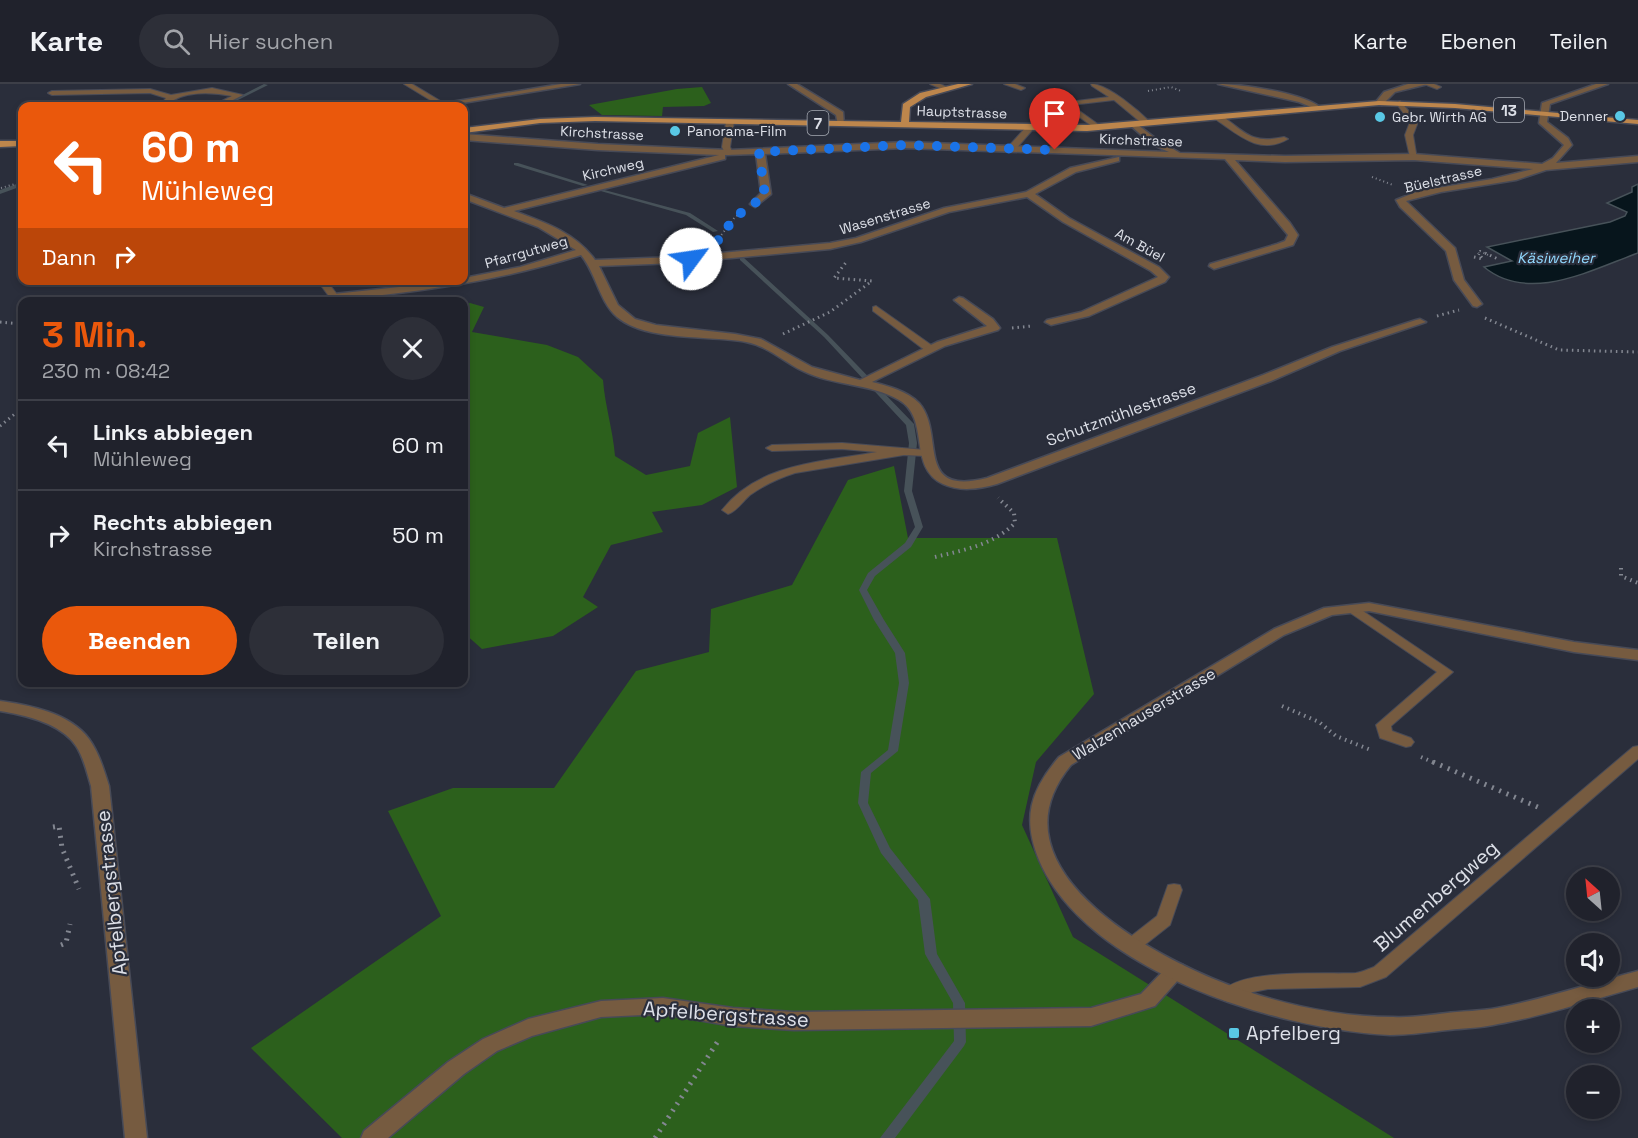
<!DOCTYPE html>
<html lang="de">
<meta charset="utf-8">
<style>
body{margin:0;font-family:"Space Grotesk",sans-serif;background:#2d2f38;color:#f1f3f6;height:100vh;display:flex;flex-direction:column;font-size:22px;white-space:nowrap}
*{box-sizing:border-box;margin:0}
p{font-size:20px;color:#a2a4a9}
.icon{flex:none;width:33px;height:33px;fill:none;stroke:currentColor;stroke-width:2;stroke-linecap:round;stroke-linejoin:round}
.map{position:relative;flex:1;overflow:hidden}
.panel{position:absolute;left:18px;top:213px;width:450px;height:390px;display:flex;flex-direction:column;background:#20222c;border-radius:12px;box-shadow:0 3px 9px #0003,0 0 0 2px #3d3f48}
.panel>*{flex:none}
.top-card{position:absolute;left:18px;top:18px;width:450px;height:183px;border-radius:12px;box-shadow:0 3px 9px #0003,0 0 0 2px #3d3f48;background:#ea580c;color:#fff;overflow:hidden}
.needle{width:39px;rotate:333deg}
.buttons{position:absolute;left:1566px;top:783px;display:grid;gap:12px}
.buttons a{display:grid;place-items:center;width:54px;height:54px;border-radius:50%;background:#20222c;box-shadow:0 3px 9px #0003,0 0 0 2px #3d3f48;font-size:30px}
.pin{position:absolute;display:grid;place-items:center;width:51px;height:51px;color:#fff;margin:-62px -26px;border-radius:50% 50% 50% 0;rotate:-45deg;box-shadow:0 0 6px #0007}
.pin .icon{rotate:45deg}
.me{position:absolute;width:66px;margin:-33px;rotate:59deg;stroke-linejoin:round;filter:drop-shadow(0 0 4px #0008)}
.turn{display:flex;align-items:center;gap:21px;height:126px;padding:0 24px;font-size:27px}
.turn .icon{width:78px;height:78px;stroke-width:2.5}
.turn b{display:block;font-size:42px;line-height:51px}
.then{display:flex;align-items:center;height:57px;padding:0 24px;background:#0003;gap:12px;font-size:22px}
.round{display:grid;place-items:center;flex:none;width:63px;height:63px;border-radius:32px;background:#2d2f38}
.head{display:flex;align-items:center;justify-content:space-between;height:102px;padding:0 24px}
h1{font-size:36px;font-weight:700;line-height:45px;color:#ea580c}
.cta{display:flex;gap:12px;margin-top:auto;padding:12px 24px}
.cta a{flex:1;height:69px;border-radius:36px;background:#ea580c;color:#fff;font-size:24px;font-weight:700;line-height:69px;text-align:center}
.cta a+a{background:#2d2f38;color:#f1f3f6}
ul{padding:0;list-style:none}
li{display:flex;align-items:center;gap:18px;height:90px;padding:0 24px;border-top:2px solid #3d3f48}
li div{flex:1}
li b{display:block;font-size:22px}
li em{font-style:normal}
header{display:flex;align-items:center;gap:36px;box-sizing:border-box;height:84px;padding:0 30px;background:#20222c;border-bottom:2px solid #3d3f48}
header strong{font-size:28px}
nav{display:flex;gap:33px;margin-inline-start:auto;font-size:21px}
.search{width:420px;height:54px;background:#2d2f38;display:flex;align-items:center;gap:15px;box-sizing:border-box;padding:0 21px;border-radius:33px;color:#a2a4a9;font-size:22px}
.map>svg:first-child{display:block}
.green{fill:#2c601c}
.water{fill:#07151c;stroke:#475259;stroke-width:1.5}
.lines{fill:none;stroke-linecap:round;stroke-linejoin:round}
.stream{fill:#475259;fill-rule:evenodd}
.service-casing{stroke:#474a57;stroke-width:2}
.minor-casing{stroke:#474a57;stroke-width:3}
.tertiary-casing{stroke:#474a57;stroke-width:3}
.primary-casing{stroke:#474a57;stroke-width:3}
.path-far3{stroke:#838791;stroke-width:2;stroke-dasharray:1 3;stroke-linecap:butt}
.path-far2{stroke:#838791;stroke-width:3;stroke-dasharray:1.5 4;stroke-linecap:butt}
.path-far1{stroke:#838791;stroke-width:4;stroke-dasharray:1.5 4.5;stroke-linecap:butt}
.path{stroke:#838791;stroke-width:5;stroke-dasharray:2 6;stroke-linecap:butt}
.service{fill:#765b40;fill-rule:evenodd}
.minor{fill:#765b40;fill-rule:evenodd}
.tertiary{fill:#765b40;fill-rule:evenodd}
.primary{fill:#bd864c;fill-rule:evenodd}
.route{stroke:#1a73e8;stroke-width:10;stroke-dasharray:0 18}
.poi-dot{fill:#59c8e5;stroke:#2a2e3b;stroke-width:2}
.labels{text-anchor:middle;dominant-baseline:central;stroke-width:4.5;stroke-linejoin:round;paint-order:stroke}
.far-street-label{font-size:14px;fill:#dde0e8;stroke:#2a2e3b}
.far-poi-label{font-size:14px;fill:#dde0e8;stroke:#2a2e3b;text-anchor:start}
.shield{fill:#2a2e3b;stroke:#a7abb4;stroke-width:1.5}
.shield-label{font-size:15px;font-weight:bold;fill:#dde0e8}
.far-water-label{font-size:15px;font-style:italic;fill:#91d8fe;stroke:#2a2e3b}
.street-label{font-size:16px;fill:#dde0e8;stroke:#2a2e3b}
.near-street-label{font-size:20px;fill:#dde0e8;stroke:#2a2e3b}
.near-poi-label{font-size:20px;fill:#dde0e8;stroke:#2a2e3b;text-anchor:start}
</style>
<header>
<strong>Karte</strong>
<div class="search"><svg class="icon" aria-label="search" viewBox="0 0 24 24"><circle cx="10" cy="10" r="6"/><path d="M15 15l6 6"/></svg>Hier suchen</div>
<nav><a>Karte</a><a>Ebenen</a><a>Teilen</a></nav>
</header>
<div class="map">
<svg width="1638" height="1054" viewBox="0 0 1638 1054">
<rect width="100%" height="100%" fill="#2a2e3b"/>
<path class="green" d="M702,3L711,19L704,22L663,23L662,32L602,31L589,21L677,5Z
M470,219L484,223L472,248L547,261L578,273L603,296C605,322 613,346 615,372L646,391L690,382L698,349L730,333L737,403L702,421L652,428L663,448L611,461L583,513L598,523L553,552L482,565L464,549V220Z
M894,382L908,454H1057L1094,610L1036,678L1022,741L1073,853L1394,1054H342L251,964L441,832L388,727L453,704H554L636,587L709,568L711,525L792,501L848,396Z"/>
<path class="water" d="M1638,100V169C1591,186 1529,220 1484,183L1512,177L1487,163L1610,138L1625,132L1627,128L1607,119L1632,108V103Z"/>
<g class="lines">
<path class="stream" d="M264,0L268,1L226,22H221Z
M514,79H518L588,101L583,102L514,81Z
M22,98V102L0,110V106Z
M597,104L690,129L718,147L713,148L686,131L597,106Z
M740,174H744L828,251L914,340L917,359L912,407L923,443L911,463L875,492L867,506L884,536L905,569L909,599L898,667L871,689L868,719L890,764L930,815L937,870L965,919L966,958L964,962L895,1054H880L954,957L953,919L925,870L918,816L881,769L858,719L861,688L888,666L899,599L895,569L874,536L859,506L868,489L905,459L915,443L904,407L909,359L906,341L824,253L740,176Z"/>
<g class="service-casing">
<path id="service" d="M404,0H412L447,21L440,22Z
M930,0H940L951,5L947,7Z
M1004,0H1015L1025,4L1021,6Z
M1091,0C1108,0 1139,27 1151,39L1144,41L1114,16L1071,21L1099,41V45H1096L1060,19L1109,13L1092,2Z
M1424,0H1434L1441,3L1437,5Z
M212,4L243,11L221,22H212L232,12C212,8 181,6 166,22H160L166,14L150,9L52,11L48,9L52,7L150,5L171,11Z
M1400,17L1418,38L1413,51L1417,75L1410,73L1405,51L1410,38L1396,19Z
M1215,31H1221C1246,49 1251,60 1284,53L1288,55C1259,72 1238,50 1215,35Z
M730,36L734,38L730,63L733,69L729,71H726L722,63L726,38Z
M1027,42L1034,44L1015,66H1009V62Z
M317,196H326L339,213L337,215H331Z
M876,222L934,263V267H926L873,227V223Z
M842,359L926,366L932,369L926,372L904,371L795,389C779,394 764,401 750,411C743,417 737,427 728,430L722,426C759,379 822,378 877,368L842,365L772,367L766,364L772,361Z
M1354,521L1453,588L1391,642L1392,647L1411,654L1414,658L1411,662L1406,663L1380,654L1376,641L1437,588L1349,528L1347,525L1349,522Z
M1638,662V675L1386,893L1360,903L1268,905L1253,908L1229,918L1223,916L1220,911C1234,883 1327,891 1356,889C1362,888 1368,885 1374,883L1633,663Z
M1174,800L1180,801L1182,806L1170,841L1137,867L1131,869L1125,867L1122,862L1125,857L1157,832L1168,801Z"/>
</g>
<g class="minor-casing">
<path id="minor" d="M561,0H580L444,22H427Z
M788,0H797L843,28L844,41H838L836,31Z
M1218,0C1241,0 1302,9 1320,23L1316,25L1299,18Z
M1408,0H1428L1395,8L1382,21L1375,19L1384,8Z
M1596,0H1608L1550,20L1547,38L1568,54L1572,61L1556,79L1638,72V78L1546,86L1516,96L1441,108L1406,117L1455,164L1464,196L1482,220L1477,223L1473,222L1454,196L1446,167L1400,123L1396,116L1419,107L1492,95L1533,85L1414,76L1285,78L1235,76L1290,139L1298,151L1293,161L1214,185L1209,182L1210,180L1277,160L1285,157L1288,151L1225,75L905,64L765,70L771,110L755,123L750,120L761,109L756,70L725,71V75L514,127C544,138 576,149 595,176L677,173L830,159L856,154L944,124L1026,108L1070,84L1119,73V77L1076,88L1035,110L1069,134L1159,183L1169,193L1165,198L1089,232L1051,241L1045,238L1047,236L1081,228L1158,193L1151,187L1063,138L1027,113L949,128L861,158L830,165L677,179L599,182L618,221L635,235L656,241L735,250L761,255L812,283L860,296L937,258L987,242L954,216L959,213L963,214L993,235L1000,244L998,246L945,262L872,298C888,302 907,307 919,319C946,349 913,413 987,394L1263,291L1332,263L1416,236L1420,235L1426,238L1340,267L1271,297L997,400C979,405 960,408 943,400C907,383 931,335 899,316C870,299 833,302 803,287C784,278 768,262 746,258C710,251 647,258 617,233C599,217 596,189 581,171C500,197 418,208 334,216L329,213L334,210L464,196V194L520,183L576,166L538,143L464,115V109L504,124L719,71L598,66L464,56V50L598,60L729,66L905,58L1169,68L1153,61L1131,42V38H1134L1159,57L1180,69L1285,72L1414,70L1542,80L1553,74L1564,61L1539,39L1542,19Z
M0,617C29,621 70,629 89,655C99,669 104,686 109,702L147,1054H125L91,702C87,689 84,674 76,662C61,639 25,631 0,627Z
M1176,879L1183,881L1186,887L1155,922L1091,942L794,946L733,942L663,930L601,933L532,952L497,967L464,990L388,1054H361L364,1047L448,978L483,955L528,935L601,917L663,914L733,924L794,928L1091,924L1141,910L1169,881Z"/>
</g>
<g class="tertiary-casing">
<path id="tertiary" d="M1369,519L1574,558L1638,566V576L1574,568L1369,527L1332,531L1284,551L1071,681C982,788 1168,882 1249,908C1294,923 1346,933 1393,933C1411,934 1429,931 1447,929C1464,927 1481,927 1497,924C1545,915 1591,899 1638,887V903C1591,916 1545,932 1498,940C1482,944 1465,944 1448,946C1429,948 1409,951 1390,951C1279,946 1086,887 1039,776C1022,734 1030,707 1059,673L1274,545L1324,524Z"/>
</g>
<g class="primary-casing">
<path id="primary" d="M958,0H972L926,13L910,23L909,38L1087,41L1379,17L1455,20L1638,36V40L1455,24L1379,21L1087,47L595,37L540,39L464,49V44L540,35L595,33L901,38L903,20L920,9Z
M0,57H22V62L0,63Z"/>
</g>
<path class="path-far3" d="M1148,7L1171,3L1181,7
M1372,93L1393,101
M1,104L22,98
M719,154L735,133L742,129
M1479,171L1480,167L1488,171"/>
<path class="path-far2" d="M1485,169L1498,175
M1474,173L1483,175L1478,169
M307,218L315,216
M1437,232L1459,226
M1485,234L1559,266L1638,268
M0,238L22,240
M1012,244L1032,242
M783,250L830,228L872,197L834,194L847,177
M0,342L22,324"/>
<path class="path-far1" d="M935,473C964,466 993,461 1015,439L1014,429L998,414
M1621,484V492L1638,499
M1282,622L1319,638L1336,652L1371,666
M1421,673L1437,680"/>
<path class="path" d="M1433,678L1540,724
M53,743L59,742L62,764L79,805
M61,861L66,859L70,840
M655,1054L720,954"/>
<use href="#service" class="service"/>
<use href="#minor" class="minor"/>
<use href="#tertiary" class="tertiary"/>
<use href="#primary" class="primary"/>
</g>
<g class="lines">
<path class="route" d="M691,175L705,174L735,133L765,112L759,68L905,61L1055,66"/>
</g>
<g class="poi-dot">
<circle cx="1620" cy="32" r="6"/>
<circle cx="1380" cy="33" r="6"/>
<circle cx="675" cy="47" r="6"/>
<rect x="1228" y="943" width="12" height="12" rx="3"/>
</g>
<g class="labels">
<g class="far-street-label">
<text transform="translate(962 28) rotate(2)">Hauptstrasse</text>
<text transform="translate(602 49) rotate(3)">Kirchstrasse</text>
<text transform="translate(1141 56) rotate(2)">Kirchstrasse</text>
<text transform="translate(613 85) rotate(-13)">Kirchweg</text>
<text transform="translate(1443 95) rotate(-13)">Büelstrasse</text>
<text transform="translate(885 132) rotate(-17)">Wasenstrasse</text>
<text transform="translate(1140 161) rotate(29)">Am Büel</text>
<text transform="translate(526 168) rotate(-16)">Pfarrgutweg</text>
</g>
<g class="far-poi-label">
<text x="1608" y="32" text-anchor="end">Denner</text>
<text x="1392" y="33">Gebr. Wirth AG</text>
<text x="687" y="47">Panorama-Film</text>
</g>
<g class="shield">
<rect x="1494" y="14" width="30" height="24" rx="4.5"/>
<rect x="807.5" y="27" width="21" height="24" rx="4.5"/>
</g>
<g class="shield-label">
<text x="1509" y="26">13</text>
<text x="818" y="39">7</text>
</g>
<g class="far-water-label">
<text x="1556" y="173">Käsiweiher</text>
</g>
<g class="street-label">
<text transform="translate(1121 330) rotate(-20)">Schutzmühlestrasse</text>
<text transform="translate(1144 630) rotate(-31)">Walzenhauserstrasse</text>
</g>
<g class="near-street-label">
<text transform="translate(111 809) rotate(-96)">Apfelbergstrasse</text>
<text transform="translate(1436 812) rotate(-41)">Blumenbergweg</text>
<text transform="translate(726 930) rotate(4)">Apfelbergstrasse</text>
</g>
<g class="near-poi-label">
<text x="1246" y="949">Apfelberg</text>
</g>
</g>
</svg>
<div class="buttons">
<a><svg class="needle" viewBox="-14 -14 28 28"><path d="M0-13l5 13h-10z" fill="#e53935"/><path d="M0 13l5-13h-10z" fill="#a2a4a9"/></svg></a>
<a><svg class="icon" aria-label="sound" viewBox="0 0 24 24"><path d="M4 9h4l5-4v14l-5-4H4zM17 9q2 3 0 6"/></svg></a>
<a>+</a>
<a>−</a>
</div>
<div class="pin" style="left:1055px;top:66px;background:#d93025"><svg class="icon" aria-label="arrive" viewBox="0 0 24 24"><path d="M6 21V4h12l-3 4 3 4H6"/></svg></div>
<svg class="me" style="left:691px;top:175px" viewBox="-20 -20 40 40"><circle r="19" fill="#fff"/><path d="M0-13L10 11 0 6-10 11z" fill="#1a73e8"/></svg>
<div class="top-card">
<div class="turn"><svg class="icon" aria-label="left" viewBox="0 0 24 24"><path d="M17 20v-9H6M10 6l-5 5 5 5"/></svg><div><b>60 m</b>Mühleweg</div></div>
<div class="then">Dann<svg class="icon" aria-label="right" viewBox="0 0 24 24"><path d="M7 20v-9h11M14 6l5 5-5 5"/></svg></div>
</div>
<section class="panel">
<div class="head"><div><h1>3 Min.</h1><p>230 m · 08:42</p></div><a class="round"><svg class="icon" aria-label="close" viewBox="0 0 24 24"><path d="M6 6l12 12M18 6L6 18"/></svg></a></div>
<ul>
<li><svg class="icon" aria-label="left" viewBox="0 0 24 24"><path d="M17 20v-9H6M10 6l-5 5 5 5"/></svg><div><b>Links abbiegen</b><p>Mühleweg</p></div><em>60 m</em></li>
<li><svg class="icon" aria-label="right" viewBox="0 0 24 24"><path d="M7 20v-9h11M14 6l5 5-5 5"/></svg><div><b>Rechts abbiegen</b><p>Kirchstrasse</p></div><em>50 m</em></li>
</ul>
<div class="cta"><a>Beenden</a><a>Teilen</a></div>
</section>
</div>
